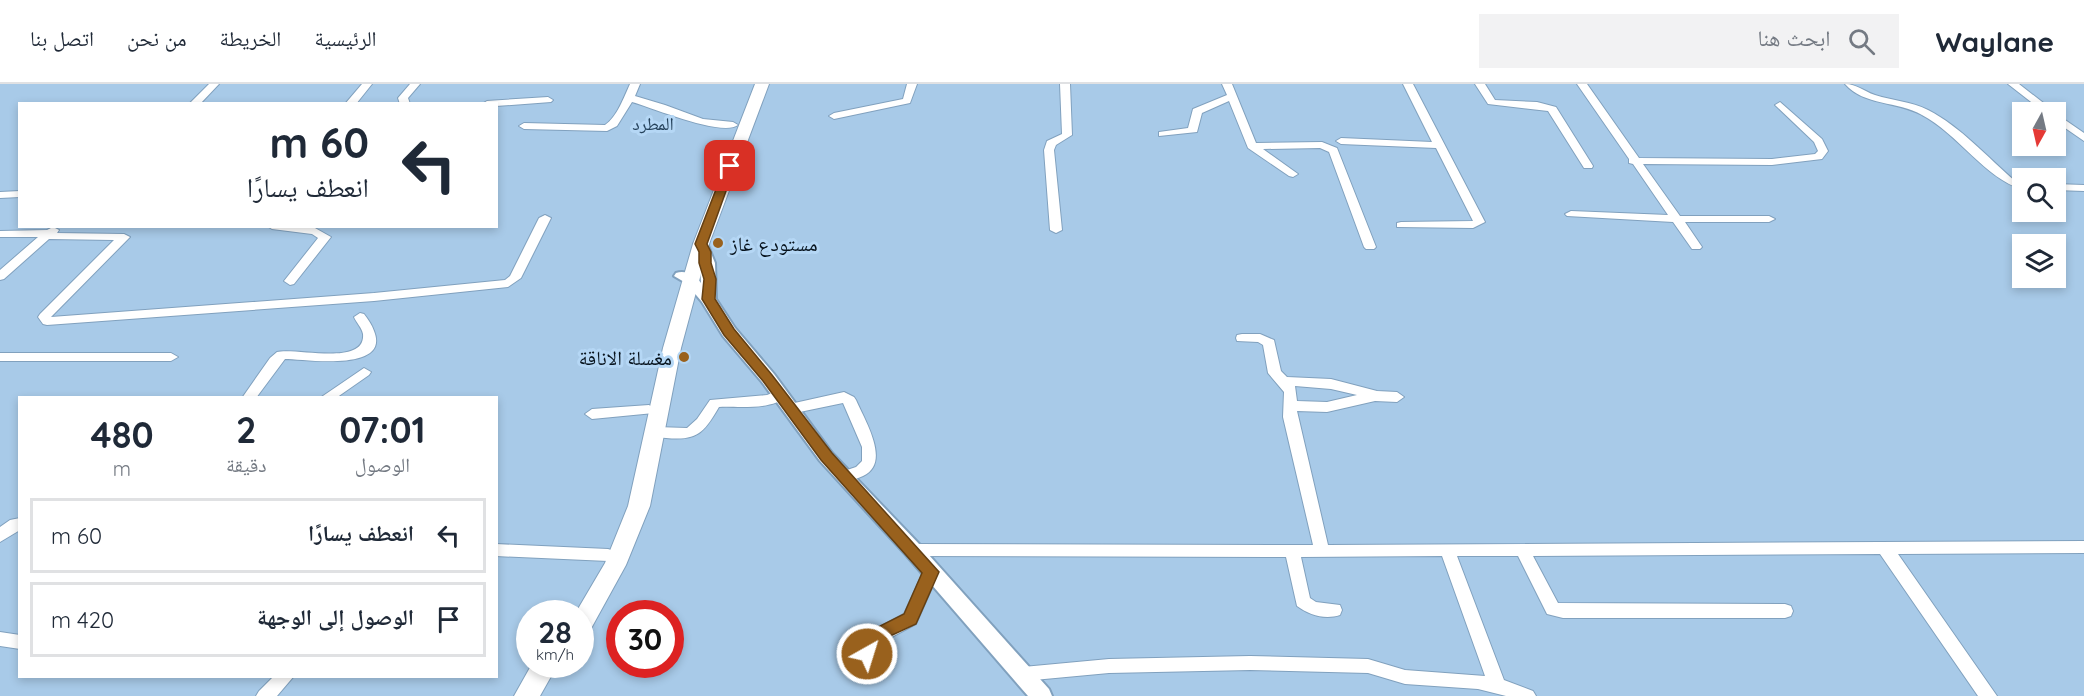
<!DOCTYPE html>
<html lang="ar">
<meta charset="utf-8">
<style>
body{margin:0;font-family:Quicksand,"Noto Naskh Arabic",sans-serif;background:#f2f2f3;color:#1f2937;direction:rtl;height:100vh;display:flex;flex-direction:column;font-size:22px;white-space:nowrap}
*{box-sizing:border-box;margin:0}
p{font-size:20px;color:#747a83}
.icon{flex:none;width:33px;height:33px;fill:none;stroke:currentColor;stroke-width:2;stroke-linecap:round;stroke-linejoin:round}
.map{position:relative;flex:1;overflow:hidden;direction:ltr}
.side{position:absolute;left:18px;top:312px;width:480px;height:282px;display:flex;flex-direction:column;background:#fff;border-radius:0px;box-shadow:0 3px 9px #0003;direction:rtl}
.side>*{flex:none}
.guide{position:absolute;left:18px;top:18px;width:480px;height:126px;border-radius:0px;box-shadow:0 3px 9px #0003;direction:rtl;background:#fff;color:#1f2937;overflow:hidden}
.needle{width:39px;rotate:188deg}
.tools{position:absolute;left:2012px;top:18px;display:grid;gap:12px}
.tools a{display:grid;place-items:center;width:54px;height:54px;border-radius:0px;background:#fff;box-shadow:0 3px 9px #0003;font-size:30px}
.speed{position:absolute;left:516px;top:516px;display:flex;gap:12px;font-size:30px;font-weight:700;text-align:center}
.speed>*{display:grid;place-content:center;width:78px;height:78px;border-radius:50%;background:#fff;box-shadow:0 3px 9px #0003;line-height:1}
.speed small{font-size:15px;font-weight:400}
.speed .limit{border:9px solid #d22;background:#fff;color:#111}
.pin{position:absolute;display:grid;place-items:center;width:51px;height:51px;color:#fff;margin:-26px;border-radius:12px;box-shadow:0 3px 9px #0006}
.me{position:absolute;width:66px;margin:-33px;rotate:39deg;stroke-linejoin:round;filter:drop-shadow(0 0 4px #0008)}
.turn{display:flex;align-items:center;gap:21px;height:126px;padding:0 30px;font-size:27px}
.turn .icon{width:78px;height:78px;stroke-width:2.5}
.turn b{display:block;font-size:42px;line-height:51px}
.eta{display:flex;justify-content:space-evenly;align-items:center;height:102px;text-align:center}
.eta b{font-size:36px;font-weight:700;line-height:42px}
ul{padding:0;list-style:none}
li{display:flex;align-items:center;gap:18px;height:75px;margin:0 12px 9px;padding:0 18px;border:3px solid #e0e1e3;border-radius:0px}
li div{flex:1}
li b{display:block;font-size:22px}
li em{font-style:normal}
header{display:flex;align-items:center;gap:36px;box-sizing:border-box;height:84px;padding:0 30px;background:#fff;border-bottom:2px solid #e0e1e3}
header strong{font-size:28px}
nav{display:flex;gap:33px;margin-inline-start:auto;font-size:21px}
.search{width:420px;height:54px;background:#f2f2f3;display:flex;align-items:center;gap:15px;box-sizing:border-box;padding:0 21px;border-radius:0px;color:#747a83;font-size:22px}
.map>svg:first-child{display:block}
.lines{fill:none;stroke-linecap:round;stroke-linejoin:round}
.minor-casing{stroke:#81a1be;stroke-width:2}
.tertiary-casing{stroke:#81a1be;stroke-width:4}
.secondary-casing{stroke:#81a1be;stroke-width:2}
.minor{fill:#fff;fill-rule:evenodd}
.tertiary{fill:#fff;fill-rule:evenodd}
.secondary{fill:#fff;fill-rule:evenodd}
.route{fill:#99611d;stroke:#633f13;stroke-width:1.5}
.poi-dot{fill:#99611d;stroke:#b5d7f5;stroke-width:2}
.labels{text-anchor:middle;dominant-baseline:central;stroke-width:6;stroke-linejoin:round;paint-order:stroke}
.far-quarter-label{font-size:18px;fill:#24415a;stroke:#b5d7f5}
.poi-label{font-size:20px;fill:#07131d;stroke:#b5d7f5;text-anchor:start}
</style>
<header>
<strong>Waylane</strong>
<div class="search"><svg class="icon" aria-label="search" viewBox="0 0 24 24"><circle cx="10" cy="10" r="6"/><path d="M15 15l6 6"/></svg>ابحث هنا</div>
<nav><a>الرئيسية</a><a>الخريطة</a><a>من نحن</a><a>اتصل بنا</a></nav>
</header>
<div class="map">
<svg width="2084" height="612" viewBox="0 0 2084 612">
<rect width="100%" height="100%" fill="#a8cae8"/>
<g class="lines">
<g class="minor-casing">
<path id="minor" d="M209,0H219L200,20H189Z
M362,0H372L356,20H345Z
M410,0H420L408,14L410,20H400L398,14Z
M630,0H640L635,12L665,21L703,35L733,38L738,41C722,53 653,24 632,18L617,42L607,47L524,45L519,42L524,39L605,41C617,33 624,13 630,0Z
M907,0H917L910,19L834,35L829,32L834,29L903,15Z
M1060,0H1070L1072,51L1056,61L1054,66L1062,146L1056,149L1050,146L1044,66L1047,57L1062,50Z
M1222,0H1232L1256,59L1322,58L1337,64L1376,163L1374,165H1366L1364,163L1329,68L1320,64L1263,65L1298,90L1293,93L1289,92L1248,64L1229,17L1202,29L1197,48L1159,52V48L1188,44L1193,25L1227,11Z
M1403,0H1413L1485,138L1473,144L1397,143V139L1401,138L1473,137L1436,64L1341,60L1336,57L1341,54L1432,58Z
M1475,0H1485L1495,16L1537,18L1556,23L1593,82L1592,84H1584L1548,27L1488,20Z
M1577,0H1587L1639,74L1772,75L1815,70L1818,67L1814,58L1775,21L1780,18L1822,55L1828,67L1822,75L1772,81L1643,80L1680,132H1769L1775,135L1769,138H1685L1702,163L1700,165H1692L1673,138L1567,132L1565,130L1571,127L1668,131L1633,80L1629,79V75Z
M1845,0C1857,0 1863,7 1875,11C1893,17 1911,17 1928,26C1961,43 1987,73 2015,97L2022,99V105C1987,96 1957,49 1922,31C1898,17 1864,22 1845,0Z
M2008,0H2019L2055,28H2044Z
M548,13L553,16L551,18L496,22V20H482L487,17Z
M2055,29L2084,49V57L2055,37Z
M2055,100L2084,101V107L2055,106Z
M20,107V113L0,114V108Z
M545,131L551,134L521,194L508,203L374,217L47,241L43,240L38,233L40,230L114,156L49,155L4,195L0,196V186L38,153H0V147L47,146L53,143L59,146L57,149L124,150L130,153L51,233L374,209L505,196L510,192L539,134Z
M267,142L315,144L331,153L294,200L290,201L284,197L318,154L312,150L272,145Z
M360,229L364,230C368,235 372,241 374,247C391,289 303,275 285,275L256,314H242L270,274L277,268C295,263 366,283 363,250C362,244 356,238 354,233Z
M1242,250H1260L1274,256L1281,287L1287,293L1331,295L1377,307L1397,308L1404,313L1397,318L1375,317L1327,328L1297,327L1328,461L2084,457V469L1898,470L1997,612H1978L1880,470L1533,472L1558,519L1785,520L1791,522L1793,527L1791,532L1785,534H1563L1547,530L1518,472H1457L1504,596L1533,607L1536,612H1506L1478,605L1405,600L1368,589L1250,586L1109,589L1023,597L1017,595L1014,590L1017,585L1023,583L1109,575L1250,572L1368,575L1405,586L1485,592L1442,472L1301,473L1310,514L1316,518L1340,521L1342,526L1340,531C1325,536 1309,531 1297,522L1286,473L913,472L908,470L905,466L908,462L913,460L1313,461L1283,333L1284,308L1268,289L1263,261L1258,258L1237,257L1236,254L1237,251ZM1295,302L1331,305L1357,311L1327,318L1297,317Z
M0,269H171L178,273L171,277H0Z
M364,284L371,288L369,291L336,314H320Z
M780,306L785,308L787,311C774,327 738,322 719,323C704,349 697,357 666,354C659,353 653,354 649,348L656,343L687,344L697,335L710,316L767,311Z
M844,308L854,313L856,316C864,335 892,379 863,392C856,395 848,398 841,396L839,392L841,388L856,383L862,377V363L843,319L790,330L783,325L790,320Z
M649,321L656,326L654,329L592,335L585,330L592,325Z
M20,434V446L0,458V443L10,436Z
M496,460L608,465L614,467L616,471L614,475L608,477L496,472Z
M931,482L937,484L939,488L916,540L886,556L865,587L859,589L853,587L850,582L853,577L874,546L904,530L925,484Z
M0,548L20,551V565L0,562Z
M274,592H294L277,612H256L259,607Z"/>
</g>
<g class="tertiary-casing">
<path id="tertiary" d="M701,156L706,157L715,179L716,215L735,244L774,290L832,369L920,461L1049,605L1052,612H1028L906,471L820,377L762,298L723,252L702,218L686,199L674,192L676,189C686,186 695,191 701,199L700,179L694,160Z"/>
</g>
<g class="secondary-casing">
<path id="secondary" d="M755,0H769L709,160L681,264L650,422L626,481L588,550L580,553V530H575L605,479L628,422L663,264L693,160Z
M532,580H558L540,612H514Z"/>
</g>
<use href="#minor" class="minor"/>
<use href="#tertiary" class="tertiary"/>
<use href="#secondary" class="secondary"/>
</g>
<path class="route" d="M730,78L735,82L707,160L711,168V179L716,195L715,215L734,245L772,291L832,369L939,488L916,540L890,552L873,575L867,577L861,575L859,570L878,543L904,530L922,489L821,376L763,297L724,251L702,215L704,195L699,179V168L695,160L725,82Z"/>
<g class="poi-dot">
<circle cx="718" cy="159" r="6"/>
<circle cx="684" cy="273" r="6"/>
</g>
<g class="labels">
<g class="far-quarter-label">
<text x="653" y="39">المطرد</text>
</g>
<g class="poi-label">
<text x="730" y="159">مستودع غاز</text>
<text x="672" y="273" text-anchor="end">مغسلة الاناقة</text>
</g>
</g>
</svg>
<div class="tools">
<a><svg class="needle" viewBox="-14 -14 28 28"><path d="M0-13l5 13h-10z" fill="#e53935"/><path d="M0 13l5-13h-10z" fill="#747a83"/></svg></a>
<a><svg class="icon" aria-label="search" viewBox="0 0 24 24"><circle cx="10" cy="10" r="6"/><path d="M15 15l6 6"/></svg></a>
<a><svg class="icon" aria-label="layers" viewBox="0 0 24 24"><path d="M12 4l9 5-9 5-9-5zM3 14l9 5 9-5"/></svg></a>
</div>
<div class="speed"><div>28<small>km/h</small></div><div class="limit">30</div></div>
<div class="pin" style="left:730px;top:82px;background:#d93025"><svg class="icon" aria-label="arrive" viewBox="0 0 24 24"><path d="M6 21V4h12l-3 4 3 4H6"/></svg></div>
<svg class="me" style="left:867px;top:570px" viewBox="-20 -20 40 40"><circle r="17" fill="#99611d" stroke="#fff" stroke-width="3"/><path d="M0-11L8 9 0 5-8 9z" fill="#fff"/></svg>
<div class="guide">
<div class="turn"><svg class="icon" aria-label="left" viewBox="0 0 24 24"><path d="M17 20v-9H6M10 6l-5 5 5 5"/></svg><div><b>60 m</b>انعطف يسارًا</div></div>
</div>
<section class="side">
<div class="eta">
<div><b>07:01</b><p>الوصول</p></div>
<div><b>2</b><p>دقيقة</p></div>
<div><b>480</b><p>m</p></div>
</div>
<ul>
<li><svg class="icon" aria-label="left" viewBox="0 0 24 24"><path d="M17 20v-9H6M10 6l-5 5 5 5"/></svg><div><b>انعطف يسارًا</b></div><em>60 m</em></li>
<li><svg class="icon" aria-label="arrive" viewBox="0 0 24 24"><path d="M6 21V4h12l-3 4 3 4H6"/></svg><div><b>الوصول إلى الوجهة</b></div><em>420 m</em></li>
</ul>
</section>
</div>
